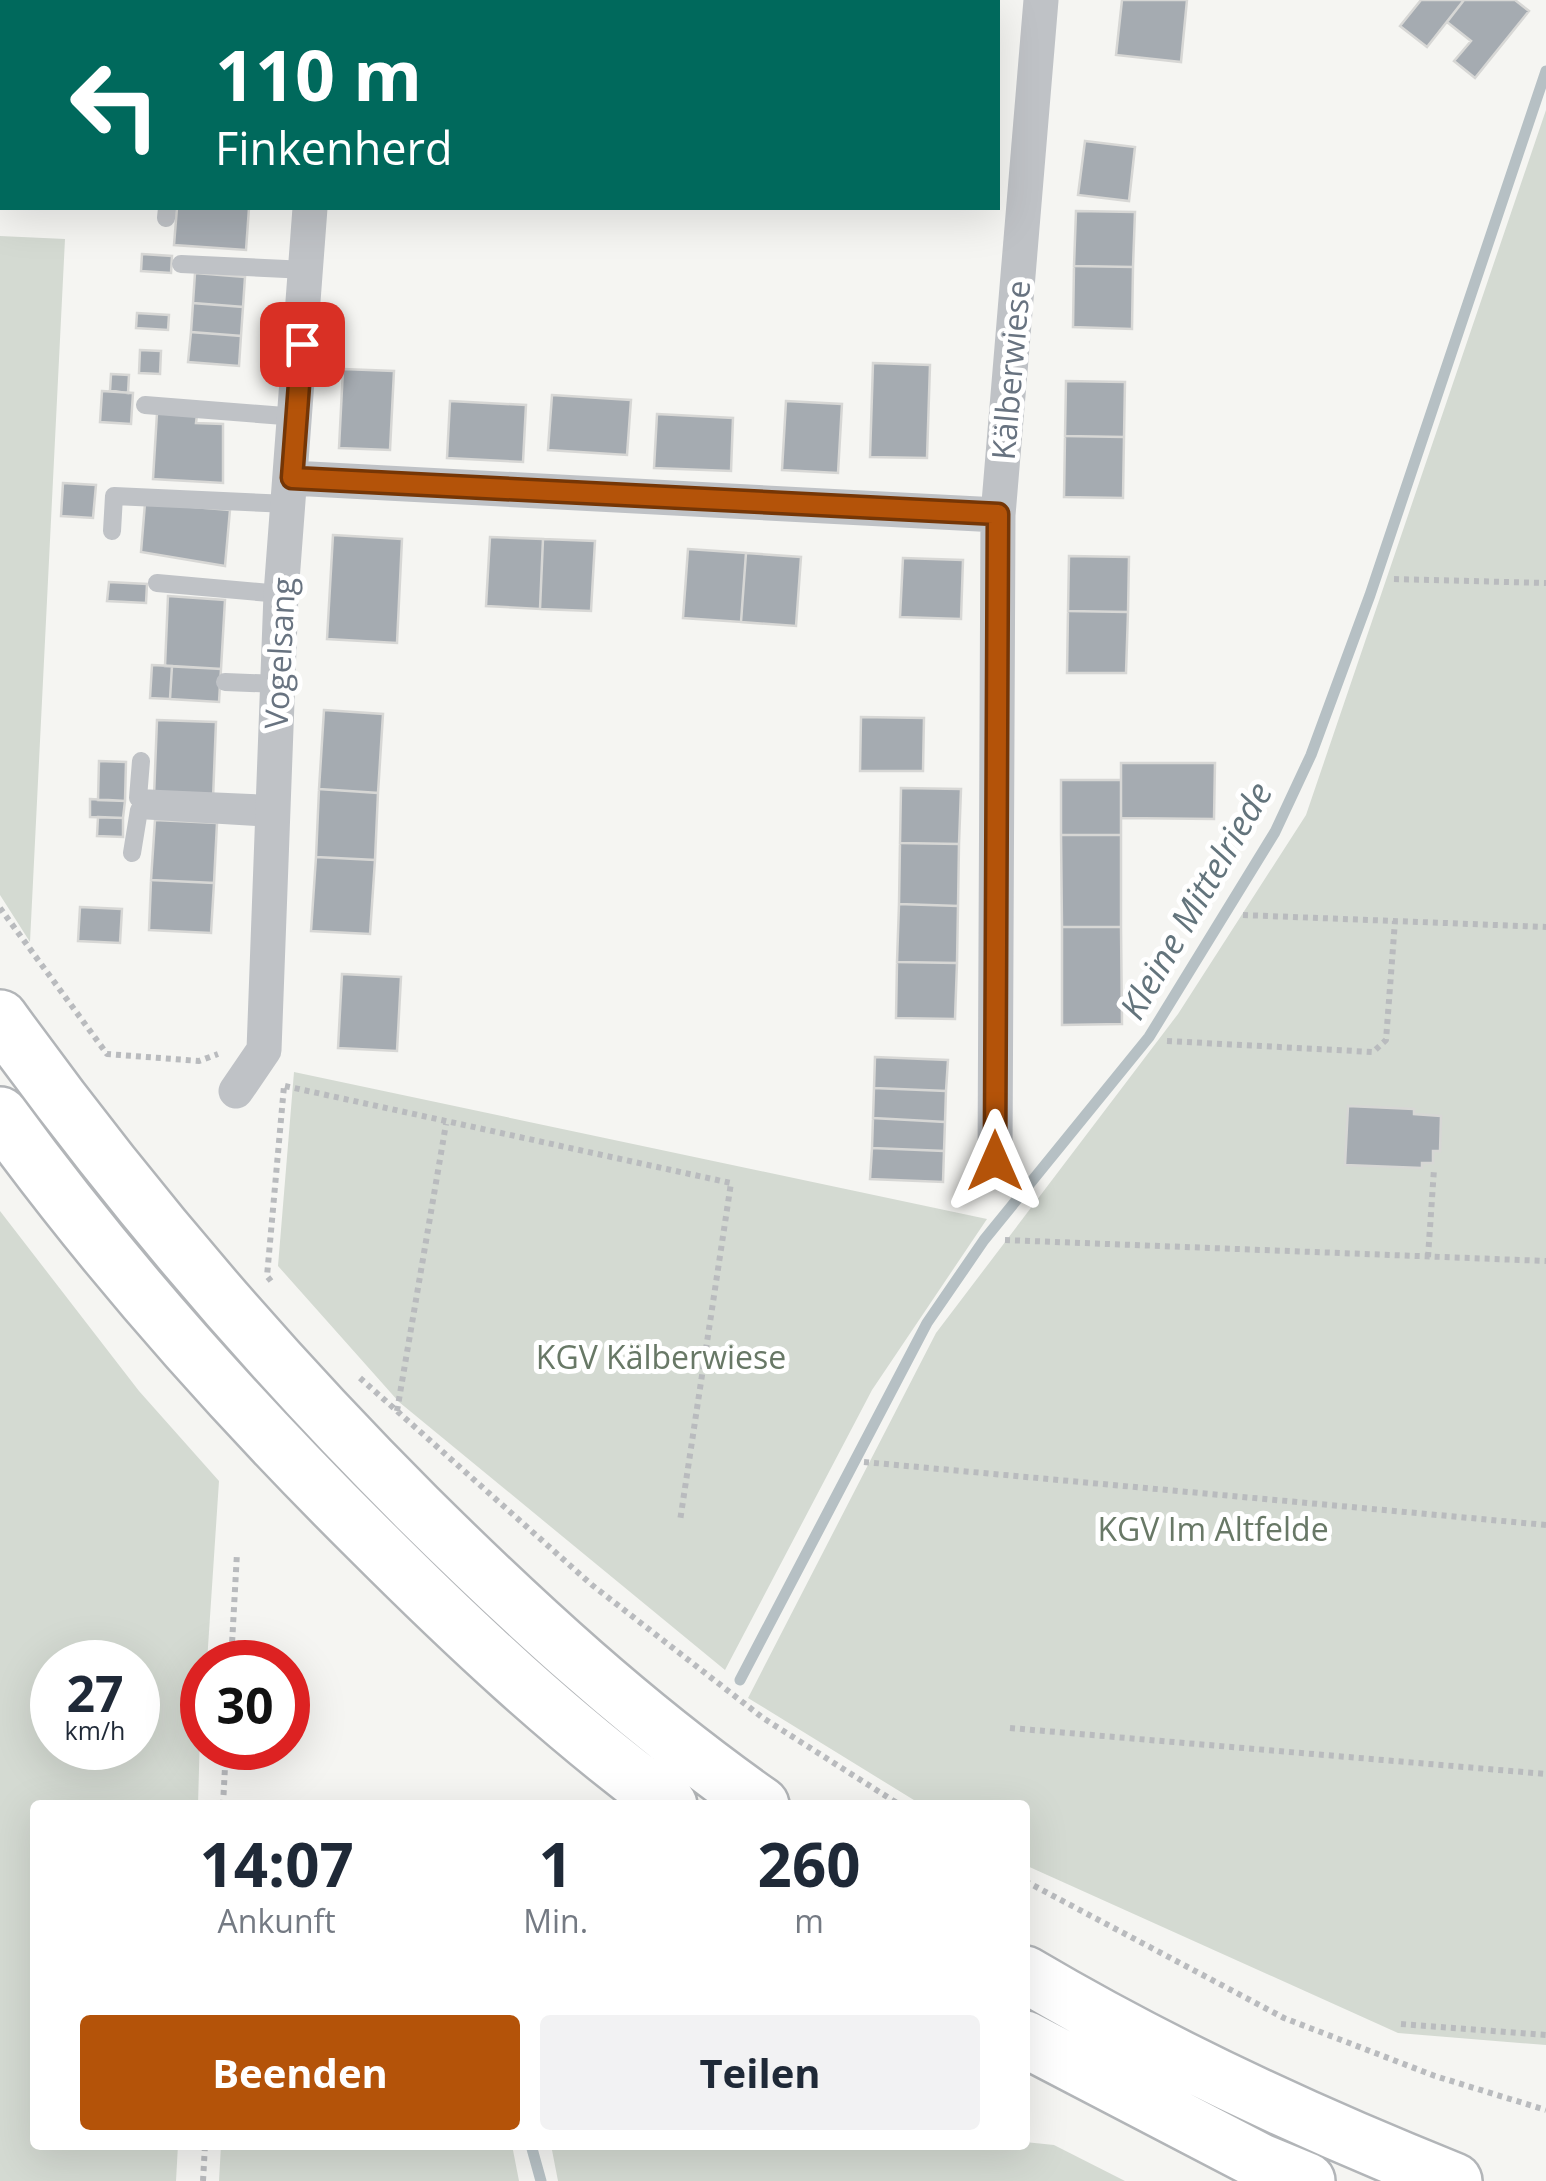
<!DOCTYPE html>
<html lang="de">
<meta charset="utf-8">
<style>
body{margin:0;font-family:"Open Sans",sans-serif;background:#f2f2f3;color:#1f2937;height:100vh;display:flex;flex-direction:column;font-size:38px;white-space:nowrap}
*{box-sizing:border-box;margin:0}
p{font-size:32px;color:#747a83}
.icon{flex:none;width:55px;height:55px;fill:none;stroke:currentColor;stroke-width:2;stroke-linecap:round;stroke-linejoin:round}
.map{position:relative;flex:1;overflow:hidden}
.panel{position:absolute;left:30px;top:1800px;width:1000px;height:350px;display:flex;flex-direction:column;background:#fff;border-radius:10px;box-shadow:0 10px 40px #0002}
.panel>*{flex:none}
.banner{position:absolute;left:0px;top:0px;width:1000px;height:210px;box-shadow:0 10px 40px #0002;background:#00695c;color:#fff;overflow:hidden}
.speed{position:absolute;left:30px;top:1640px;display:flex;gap:20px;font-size:50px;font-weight:700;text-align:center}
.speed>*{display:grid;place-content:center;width:130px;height:130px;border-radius:50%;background:#fff;box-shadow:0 10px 40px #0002;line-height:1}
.speed small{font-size:25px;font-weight:400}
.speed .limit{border:15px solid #d22;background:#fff;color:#111}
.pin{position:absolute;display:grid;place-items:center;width:85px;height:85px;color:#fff;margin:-42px;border-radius:20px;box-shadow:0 5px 15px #0006}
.me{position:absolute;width:110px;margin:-55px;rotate:0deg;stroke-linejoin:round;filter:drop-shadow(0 0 8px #0008)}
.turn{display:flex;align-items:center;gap:35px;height:210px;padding:0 50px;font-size:45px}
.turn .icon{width:130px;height:130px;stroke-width:2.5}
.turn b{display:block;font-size:70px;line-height:85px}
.eta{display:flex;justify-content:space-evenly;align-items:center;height:170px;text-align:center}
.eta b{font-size:60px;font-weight:700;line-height:70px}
.primary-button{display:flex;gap:20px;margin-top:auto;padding:20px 50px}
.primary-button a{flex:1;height:115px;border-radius:10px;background:#b45309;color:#fff;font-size:40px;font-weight:700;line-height:115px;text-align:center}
.primary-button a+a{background:#f2f2f3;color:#1f2937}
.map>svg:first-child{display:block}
.green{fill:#d4dad2;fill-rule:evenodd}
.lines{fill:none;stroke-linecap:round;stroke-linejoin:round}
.stream{stroke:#b6c0c4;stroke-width:11}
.building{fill:#a5abb1;stroke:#d7d7d5;stroke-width:2.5}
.motorway-casing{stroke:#b2b5b8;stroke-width:60}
.path{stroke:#b9bbbe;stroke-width:6;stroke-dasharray:5 5;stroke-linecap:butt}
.service{stroke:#bfc2c6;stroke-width:18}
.minor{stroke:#bfc2c6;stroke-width:35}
.motorway{stroke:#fff;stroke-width:55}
.route-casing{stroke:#753606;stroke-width:25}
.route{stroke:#b45309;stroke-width:18}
.labels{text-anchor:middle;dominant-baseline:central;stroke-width:10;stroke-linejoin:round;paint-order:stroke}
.street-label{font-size:32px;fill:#687380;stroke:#fff}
.park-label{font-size:32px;fill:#687866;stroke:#fff}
.water-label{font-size:35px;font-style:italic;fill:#63747c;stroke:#fff}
</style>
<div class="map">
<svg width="1546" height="2181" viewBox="0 0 1546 2181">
<rect width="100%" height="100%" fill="#f5f5f2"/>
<path class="green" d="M1546,110V2045L1398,2033L1025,1865V1805H922L748,1698L936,1333L1178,1014L1306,815Z
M0,236L65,239L30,942L0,895Z
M294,1072L987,1219L872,1390L725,1670L399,1402L278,1266Z
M0,1211L139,1391L219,1481L207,1662H202L198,1805H35V2145H178L176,2181H0ZM52,1662H138V1748H52Z
M1025,2142L1054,2145L1125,2181H558L551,2145Z
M221,2145H512L519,2181H219Z"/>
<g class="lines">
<path class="stream" d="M740,1680L927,1323L984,1240L1149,1037L1275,832L1311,755L1370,595L1546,71
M531,2145L541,2181"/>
</g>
<path class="building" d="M1122,0H1187L1181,62L1116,55Z
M1421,0H1464L1427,47L1400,26Z
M1464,0H1515L1529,11L1475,78L1454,61L1471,41L1447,22Z
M1085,141L1135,147L1129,201L1078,195Z
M177,208H249L246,250L174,245Z
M1076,211L1135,212L1133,267L1074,266Z
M142,254L172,256L171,273L141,271Z
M1074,266L1133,267L1132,329L1073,327Z
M195,273L245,277L243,307L193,303Z
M193,303L243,307L241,336L191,332Z
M137,313L169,315L168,330L136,328Z
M191,332L241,336L239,366L188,362Z
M140,350L161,351L160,374L139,373Z
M873,363L930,365L927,458L870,457Z
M343,369L394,371L390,450L339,448Z
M111,374L129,375L128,393L110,391Z
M1066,381L1125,382L1124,437L1065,436Z
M102,391L133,393L131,424L100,422Z
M552,395L631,400L627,455L548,450Z
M450,401L526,405L523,462L447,458Z
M786,401L842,404L838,473L782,470Z
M157,413L197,415L196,423L223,424V483L153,479Z
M657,414L733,418L731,471L654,468Z
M1065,436L1124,437L1123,498L1064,497Z
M63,483L96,485L93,518L61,516Z
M145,503L230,510L225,566L141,552Z
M333,535L402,539L397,643L327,639Z
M490,537L543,539L540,609L486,606Z
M543,539L595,541L591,611L540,609Z
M688,549L746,553L741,622L683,618Z
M746,553L801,557L796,626L741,622Z
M1069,556L1129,557L1128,612L1068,611Z
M903,558L963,560L961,619L900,617Z
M109,582L147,584L146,603L107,601Z
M168,596L225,600L221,669L165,666Z
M1068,611L1128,612L1126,673H1067Z
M152,665L172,666L170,699L150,698Z
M172,666L221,669L219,702L170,699Z
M324,710L383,714L378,793L319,789Z
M861,717L924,718L923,771H860Z
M157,720L216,722L213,799L154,796Z
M99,761L126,762L125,801L98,800Z
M1121,763H1215L1214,819L1121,818Z
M1061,780H1121V835H1061Z
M901,788L961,789L959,844L900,843Z
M319,789L378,793L375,860L316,857Z
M90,799L125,801L123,818L90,817Z
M98,817L123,818V837L97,836Z
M155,820L217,823L214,883L151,880Z
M1061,835H1121V927H1062Z
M900,843L959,844L958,906L899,904Z
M316,857L375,860L370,934L311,931Z
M151,880L214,883L211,933L149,930Z
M899,904L958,906L957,963L897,962Z
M80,907L122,909L120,943L78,941Z
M1062,927H1121L1122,1024L1062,1025Z
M897,962L957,963L955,1019L896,1018Z
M342,974L401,977L397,1051L338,1048Z
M875,1057L948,1060L946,1091L874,1088Z
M874,1088L946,1091L945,1122L873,1118Z
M1348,1106L1414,1109V1114L1441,1116L1440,1151H1433V1163H1422V1168L1345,1165Z
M873,1118L945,1122L944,1151L872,1148Z
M872,1148L944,1151L943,1182L870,1179Z"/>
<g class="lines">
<g class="motorway-casing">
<path id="motorway" d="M0,1018C126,1193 265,1356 417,1508C525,1615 636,1717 761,1805
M0,1115C110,1266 236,1407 368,1538C464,1634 560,1724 669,1805
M1025,1974C1162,2055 1306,2122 1454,2181
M1025,2039L1261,2162L1307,2181"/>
</g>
<path class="path" d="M1394,579L1546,583
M0,908L107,1054L199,1061L218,1054
M1243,915L1546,927
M1167,1041L1373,1052L1386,1040L1395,921
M285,1086L731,1183L680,1521
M1005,1240L1546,1261
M1428,1257L1434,1169
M271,1281L267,1276L284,1086
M360,1378L592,1585L763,1718L900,1805
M397,1411L446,1124
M864,1462L1546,1525
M231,1662L237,1553
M1010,1728L1546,1774
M223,1805L226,1748
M1025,1881L1284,2018L1435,2076L1546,2110
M1401,2024L1546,2035
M203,2181L205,2145"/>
<path class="service" d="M166,218L167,208
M181,264L307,270
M145,405L297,417
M112,531L114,496L289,504
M157,583L281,594
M225,682L278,684
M141,761L138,798L272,804
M132,853L139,810L272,818"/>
<path class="minor" d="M321,2V0
M291,478L998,515
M236,1091L264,1050L281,594L310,208
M995,1161L998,515L1041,0"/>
<use href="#motorway" class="motorway"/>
</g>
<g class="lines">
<g class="route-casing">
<path id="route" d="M302,344L292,478L998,514L995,1161"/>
</g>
<use href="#route" class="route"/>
</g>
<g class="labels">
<g class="street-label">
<text transform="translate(1010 370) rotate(-85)">Kälberwiese</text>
<text transform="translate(279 653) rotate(-87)">Vogelsang</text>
</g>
<g class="park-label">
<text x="661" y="1356">KGV Kälberwiese</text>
<text x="1213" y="1528">KGV Im Altfelde</text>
</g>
<g class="water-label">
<text transform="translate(1195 900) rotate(-60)">Kleine Mittelriede</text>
</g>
</g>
</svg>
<div class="speed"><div>27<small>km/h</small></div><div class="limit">30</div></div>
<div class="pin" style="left:302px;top:344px;background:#d93025"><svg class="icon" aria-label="arrive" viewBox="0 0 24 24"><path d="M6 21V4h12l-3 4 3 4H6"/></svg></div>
<svg class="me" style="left:995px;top:1161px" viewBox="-20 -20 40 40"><path d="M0-17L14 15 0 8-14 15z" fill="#b45309" stroke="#fff" stroke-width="4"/></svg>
<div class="banner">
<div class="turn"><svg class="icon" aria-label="left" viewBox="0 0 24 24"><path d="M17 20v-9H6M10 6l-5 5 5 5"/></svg><div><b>110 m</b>Finkenherd</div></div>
</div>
<section class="panel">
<div class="eta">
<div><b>14:07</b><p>Ankunft</p></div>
<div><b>1</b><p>Min.</p></div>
<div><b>260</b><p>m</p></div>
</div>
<div class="primary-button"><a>Beenden</a><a>Teilen</a></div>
</section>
</div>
